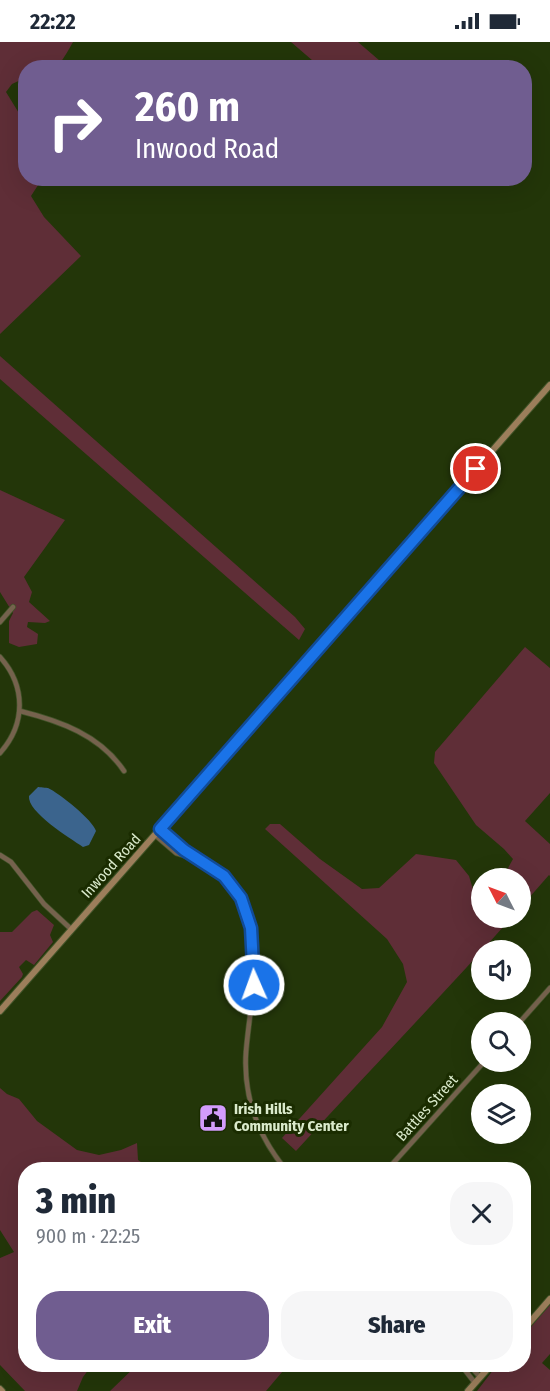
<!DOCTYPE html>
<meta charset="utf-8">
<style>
body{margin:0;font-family:"Fira Sans Condensed",sans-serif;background:#f6f6f7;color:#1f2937;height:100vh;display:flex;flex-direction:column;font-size:22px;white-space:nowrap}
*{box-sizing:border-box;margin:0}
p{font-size:20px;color:#747a83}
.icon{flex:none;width:33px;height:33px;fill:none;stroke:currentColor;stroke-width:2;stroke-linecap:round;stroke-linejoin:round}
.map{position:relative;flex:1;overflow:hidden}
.drawer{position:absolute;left:18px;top:1120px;width:513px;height:210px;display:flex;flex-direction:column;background:#fff;border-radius:24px;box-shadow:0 6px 24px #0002}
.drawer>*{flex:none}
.top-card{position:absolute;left:18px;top:18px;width:514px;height:126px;border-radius:24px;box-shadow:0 6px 24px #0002;background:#705d90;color:#fff;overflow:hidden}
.needle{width:39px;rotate:312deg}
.tools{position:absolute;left:471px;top:826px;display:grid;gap:12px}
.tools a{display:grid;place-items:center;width:60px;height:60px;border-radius:50%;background:#fff;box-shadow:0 6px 24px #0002;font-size:30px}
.pin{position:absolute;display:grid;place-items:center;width:51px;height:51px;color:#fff;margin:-26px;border:3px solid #fff;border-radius:50%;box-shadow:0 2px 6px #0007}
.me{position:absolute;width:66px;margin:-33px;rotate:358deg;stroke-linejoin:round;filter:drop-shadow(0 0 4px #0008)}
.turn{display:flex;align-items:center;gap:21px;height:126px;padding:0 18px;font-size:27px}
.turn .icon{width:78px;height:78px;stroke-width:2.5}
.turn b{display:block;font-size:42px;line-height:51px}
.round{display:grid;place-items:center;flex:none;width:63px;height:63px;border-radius:24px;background:#f6f6f7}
.overview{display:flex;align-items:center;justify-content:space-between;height:102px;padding:0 18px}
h1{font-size:36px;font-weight:800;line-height:45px}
.button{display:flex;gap:12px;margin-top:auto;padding:12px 18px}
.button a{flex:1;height:69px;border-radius:24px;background:#705d90;color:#fff;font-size:24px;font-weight:800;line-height:69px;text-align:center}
.button a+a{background:#f6f6f7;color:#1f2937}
.status{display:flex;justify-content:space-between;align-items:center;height:42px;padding:0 30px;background:#fff;direction:ltr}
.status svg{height:16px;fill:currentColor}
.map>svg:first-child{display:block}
.green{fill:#5f2e37}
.water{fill:#3b648d}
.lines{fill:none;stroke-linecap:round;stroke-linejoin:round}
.street-casing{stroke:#405328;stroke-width:6}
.secondary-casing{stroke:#405328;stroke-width:8}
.street{stroke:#75624d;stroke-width:4.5}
.secondary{stroke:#9c7e5b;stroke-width:6}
.route-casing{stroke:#114b97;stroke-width:15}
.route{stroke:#1a73e8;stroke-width:10}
.labels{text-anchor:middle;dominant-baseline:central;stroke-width:6;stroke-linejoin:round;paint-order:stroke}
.street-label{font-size:15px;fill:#daeacb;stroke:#1a2c00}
.poi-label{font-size:15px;font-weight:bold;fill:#daeacb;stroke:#1a2c00;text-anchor:start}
</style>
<div class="status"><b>22:22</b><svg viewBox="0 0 49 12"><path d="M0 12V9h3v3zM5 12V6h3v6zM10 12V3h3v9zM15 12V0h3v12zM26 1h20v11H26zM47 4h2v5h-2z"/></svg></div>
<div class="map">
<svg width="550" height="1349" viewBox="0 0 550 1349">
<rect width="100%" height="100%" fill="#233609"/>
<path class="green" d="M0,0H73C56,30 59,26 26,26L25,36L12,42L6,50L25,81L22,94L25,96L26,136L42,137L31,154L44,175L81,214L0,292Z
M291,0H358L387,25H320Z
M0,314L295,575L305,587L299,598L0,337Z
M0,448L65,478L24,535L32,550L29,560L50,579L45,581L28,580L27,585L38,592L37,602L19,605L9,601V579L13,571L0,550Z
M525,605L550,626V751L525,779L550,802V834L549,833L521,865L520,837H502L513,817L504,807L476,783L434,721L435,710Z
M270,782H280L320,817L362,847L379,846L416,812L456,818L469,834L475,854L481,858L482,876H511C441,955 367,1031 296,1109L282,1096L382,985L407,940L403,922L387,897L265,787Z
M37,868L54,883L50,893L53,900L34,923L26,918L19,925L23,932L22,935L0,959V890H12L32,870Z
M0,1046L7,1052L19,1057L37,1079L77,1108L99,1113L121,1108L137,1101L138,1118L151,1127L26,1128V1323H92L83,1335L77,1349H25L0,1323V1216L14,1210L0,1188Z
M550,1263V1312L542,1321L550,1328V1349H477L497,1323H524V1293Z
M137,1323H288L266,1349H110Z"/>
<path class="water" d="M38,745C39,745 47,746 48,746C59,751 93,778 96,789L89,803L83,805C70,796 27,770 29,754Z"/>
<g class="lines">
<g class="street-casing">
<path id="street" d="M0,580L13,565
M0,615C26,644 26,682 0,711
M20,669C60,679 100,693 124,729
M160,787C168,794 176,802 184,808C205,823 226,831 239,854C248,869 251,885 252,902C257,942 249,972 246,1010C243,1055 258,1094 286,1128
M155,793L176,811L193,816
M0,813L11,820L44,862L71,887
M519,981L550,946
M387,1128L484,1020
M461,1323L475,1341
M469,1323L480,1335"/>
</g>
<g class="secondary-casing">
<path id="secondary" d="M0,969L550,343
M524,1287L550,1257
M0,1347L2,1349
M468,1349L491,1323"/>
</g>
<use href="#street" class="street"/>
<use href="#secondary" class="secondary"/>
</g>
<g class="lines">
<g class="route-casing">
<path id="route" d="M254,943L251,886L241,856L224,834L184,808L160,787L476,427"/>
</g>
<use href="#route" class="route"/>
</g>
<defs>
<g id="civic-square" transform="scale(1.5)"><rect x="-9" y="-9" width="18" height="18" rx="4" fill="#d39cfc" stroke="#1a2c00"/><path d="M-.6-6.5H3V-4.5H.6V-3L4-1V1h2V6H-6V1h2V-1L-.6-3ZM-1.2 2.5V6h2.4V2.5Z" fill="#111"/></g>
</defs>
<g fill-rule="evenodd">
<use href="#civic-square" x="213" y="1076"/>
</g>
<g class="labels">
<g class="street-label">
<text transform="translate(111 824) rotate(-48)">Inwood Road</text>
<text transform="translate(427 1066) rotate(-48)">Battles Street</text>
</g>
<g class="poi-label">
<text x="234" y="1067">Irish Hills<tspan x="234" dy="17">Community Center</tspan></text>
</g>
</g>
</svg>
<div class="tools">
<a><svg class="needle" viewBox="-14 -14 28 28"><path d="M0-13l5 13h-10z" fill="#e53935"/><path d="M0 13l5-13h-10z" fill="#747a83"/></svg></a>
<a><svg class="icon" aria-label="sound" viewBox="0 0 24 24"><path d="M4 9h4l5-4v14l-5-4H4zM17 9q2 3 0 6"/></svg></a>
<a><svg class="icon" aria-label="search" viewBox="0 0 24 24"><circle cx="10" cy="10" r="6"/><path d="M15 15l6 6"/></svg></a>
<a><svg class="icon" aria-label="layers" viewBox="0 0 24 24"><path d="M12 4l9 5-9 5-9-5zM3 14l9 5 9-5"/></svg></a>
</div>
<div class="pin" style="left:476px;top:427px;background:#d93025"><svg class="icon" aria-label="arrive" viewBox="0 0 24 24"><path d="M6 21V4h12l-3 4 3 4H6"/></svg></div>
<svg class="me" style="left:254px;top:943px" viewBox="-20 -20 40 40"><circle r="17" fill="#1a73e8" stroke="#fff" stroke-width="3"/><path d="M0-11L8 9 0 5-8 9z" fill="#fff"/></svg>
<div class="top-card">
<div class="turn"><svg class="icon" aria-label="right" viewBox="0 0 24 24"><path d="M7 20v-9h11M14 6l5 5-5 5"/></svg><div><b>260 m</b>Inwood Road</div></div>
</div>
<section class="drawer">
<div class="overview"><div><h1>3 min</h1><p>900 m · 22:25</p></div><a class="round"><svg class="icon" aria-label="close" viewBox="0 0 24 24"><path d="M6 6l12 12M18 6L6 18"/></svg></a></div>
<div class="button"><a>Exit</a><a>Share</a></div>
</section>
</div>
